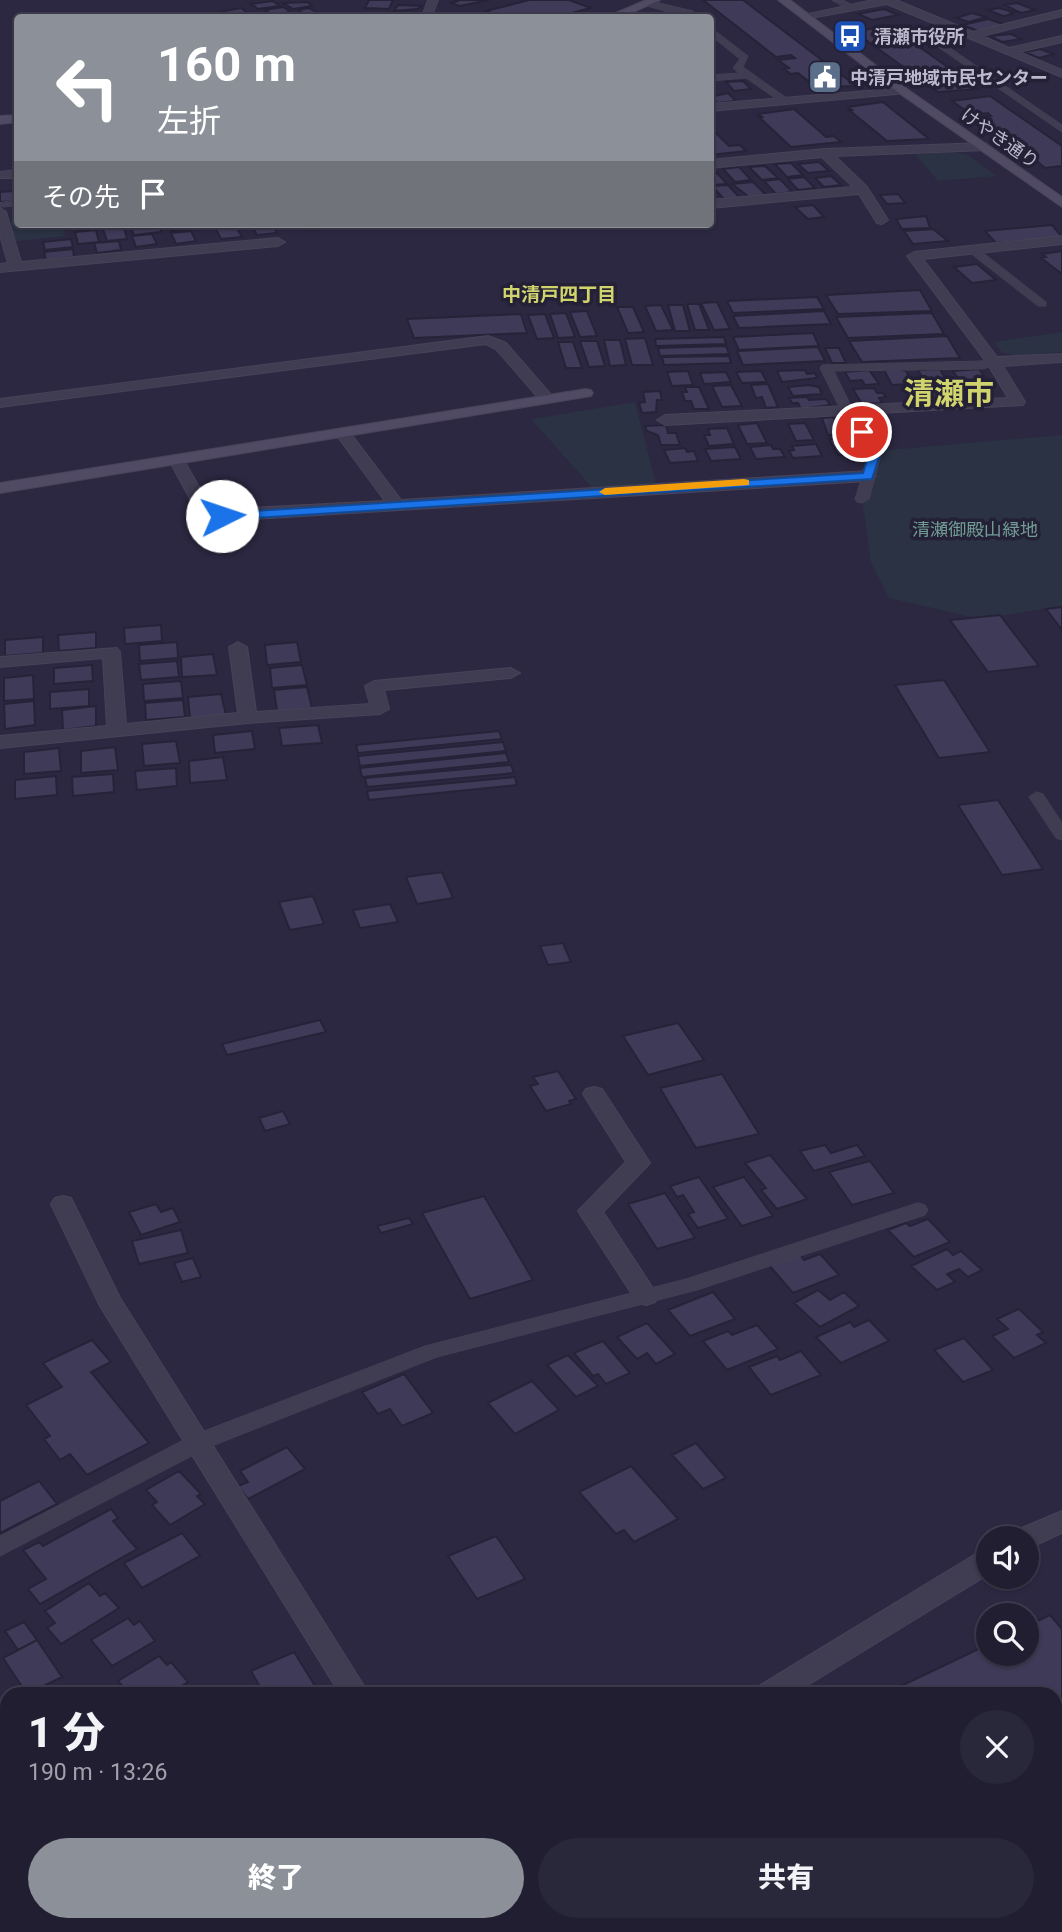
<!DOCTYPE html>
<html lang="ja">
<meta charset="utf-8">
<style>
body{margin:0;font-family:Roboto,"Noto Sans JP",sans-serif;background:#29273a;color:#f1f3f6;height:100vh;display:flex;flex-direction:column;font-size:26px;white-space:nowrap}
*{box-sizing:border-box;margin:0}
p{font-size:23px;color:#a2a2ac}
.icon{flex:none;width:38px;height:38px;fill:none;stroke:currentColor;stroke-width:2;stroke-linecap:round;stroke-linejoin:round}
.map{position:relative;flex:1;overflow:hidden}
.drawer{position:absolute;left:0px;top:1687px;width:1062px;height:245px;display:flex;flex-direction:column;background:#211e32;border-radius:21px 21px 0 0;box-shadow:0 2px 5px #0004,0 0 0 2px #3e3c4d}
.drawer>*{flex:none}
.banner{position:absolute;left:14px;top:14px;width:700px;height:214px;border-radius:7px;box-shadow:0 2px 5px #0004,0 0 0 2px #3e3c4d;background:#8c9099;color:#fff;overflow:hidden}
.fabs{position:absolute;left:976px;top:1526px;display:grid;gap:14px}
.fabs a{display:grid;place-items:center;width:63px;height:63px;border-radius:50%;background:#211e32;box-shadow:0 2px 5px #0004,0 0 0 2px #3e3c4d;font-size:35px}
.pin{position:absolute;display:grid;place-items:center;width:60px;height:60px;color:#fff;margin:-30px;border:4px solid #fff;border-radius:50%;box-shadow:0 2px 7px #0007}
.me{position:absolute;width:77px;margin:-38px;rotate:86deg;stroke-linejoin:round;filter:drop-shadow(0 0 5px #0008)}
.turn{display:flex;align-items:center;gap:24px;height:147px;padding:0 28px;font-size:32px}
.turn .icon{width:91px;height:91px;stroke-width:2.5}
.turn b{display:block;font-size:49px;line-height:60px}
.then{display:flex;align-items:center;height:66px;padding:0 28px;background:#0003;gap:14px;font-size:26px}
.round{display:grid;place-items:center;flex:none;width:74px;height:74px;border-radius:37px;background:#29273a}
.head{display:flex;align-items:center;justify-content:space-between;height:119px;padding:0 28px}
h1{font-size:42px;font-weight:800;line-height:52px}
.button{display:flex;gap:14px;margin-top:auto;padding:14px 28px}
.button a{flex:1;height:80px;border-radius:42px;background:#8c9099;color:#fff;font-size:28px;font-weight:800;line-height:80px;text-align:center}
.button a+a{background:#29273a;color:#f1f3f6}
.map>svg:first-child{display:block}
.green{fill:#2a3243}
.building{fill:#3f3a58;stroke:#262339;stroke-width:2}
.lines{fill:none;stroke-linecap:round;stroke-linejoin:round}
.lane-casing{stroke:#474358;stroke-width:1}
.street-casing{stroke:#474358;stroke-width:2}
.secondary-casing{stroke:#474358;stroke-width:2}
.lane{fill:#403c52;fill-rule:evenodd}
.street{fill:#403c52;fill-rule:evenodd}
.secondary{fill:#504a65;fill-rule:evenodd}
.route{fill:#1a73e8;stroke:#114b97;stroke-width:2}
.slow{fill:#f59e0b}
.labels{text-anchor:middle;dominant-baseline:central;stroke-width:7;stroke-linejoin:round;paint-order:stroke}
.far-poi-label{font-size:18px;font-weight:bold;fill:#bdb9cc;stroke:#242137;text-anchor:start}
.far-street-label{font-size:18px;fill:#bdb9cc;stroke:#242137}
.far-park-label{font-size:18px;fill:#719c94;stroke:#242137}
.far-neighbourhood-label{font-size:19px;font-weight:bold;fill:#d1d36d;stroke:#242137}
.far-town-label{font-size:30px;font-weight:bold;fill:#d1d36d;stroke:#242137}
</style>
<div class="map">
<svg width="1062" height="1932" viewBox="0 0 1062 1932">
<rect width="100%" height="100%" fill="#2c2842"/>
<path class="green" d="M954,152L968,155L997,176L938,181L915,154Z
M17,220L18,224H62L65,236L8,242L3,222Z
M1062,332V352L1016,355L1002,353L994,342Z
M635,402L657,488L596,492L531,419Z
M1062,435V606L980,619L889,598L871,563L862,499L876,451Z"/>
<path class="building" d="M369,0H393L389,9L365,8Z
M454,0H489L460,6L451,3L457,1Z
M529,0H569L591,8L552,18H503L486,11Z
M703,0H743L856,86L816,87L798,73L791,74L784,69L789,68L778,60L795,58L791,55L776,57Z
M273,1L280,6L258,9L251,4Z
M308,2L312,6L293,9L283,3Z
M1017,3L1035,10L1021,13L1005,5Z
M398,5L422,6L417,9L394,11Z
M283,7L291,12L273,15L265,10Z
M241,8L249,14L226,17L219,12Z
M309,8L321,15L308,18L298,14L303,13L298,10Z
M999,8L1014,12L1011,13L1014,14L1003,16L988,10Z
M884,9L898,15L872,20L858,14Z
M972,13L986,17L969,22L956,18Z
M988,19L1006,25L978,31L963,25Z
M888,25L979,89L938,92L855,32Z
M1011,34L1021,39L1002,42L990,36Z
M1040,49L1054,54L1039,58L1025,52Z
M743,81L751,89L734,91L726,82Z
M728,93L736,101L717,103L710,97Z
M990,96L1062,146V166L1045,168L1024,150L975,118L991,116L988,113L972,115L952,101Z
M883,102L929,139L887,141L849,110H852L848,107Z
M794,109L826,137L834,136L841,142L791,147L759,117H762L758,114Z
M710,127L729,146L740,145L746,151L710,155Z
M819,162L829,171L808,173L798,164Z
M791,163L803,175L787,177L775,164Z
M765,166L778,178L762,180L749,167Z
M739,167L751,180L735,182L723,169Z
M710,172H716L727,184L710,185Z
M831,176L841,185L824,187L815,178Z
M804,177L815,188L798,190L788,179Z
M780,179L792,192L776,194L764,181Z
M753,182L766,195L749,197L732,184Z
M728,185L740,198L724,199L712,186Z
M13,191L17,201L0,202V192Z
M898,194L905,203L887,204L880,195Z
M813,205L824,217L808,219L795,207Z
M926,216L930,228L902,229L896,219Z
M159,224L161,232L134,235L131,227Z
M168,224H197L198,226L189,227L190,230L171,231Z
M272,224L277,233L257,235L251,225Z
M305,224H373L308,230Z
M1052,225L1062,237L996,243L985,231Z
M124,227L127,239L107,241L103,229Z
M236,227L242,237L221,239L216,229Z
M933,229L948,241L913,244L904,231Z
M96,230L99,242L78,244L75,232Z
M191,231L196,241L176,244L171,233Z
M152,234L157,244L136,247L132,236Z
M71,239L73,247L45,250L43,242Z
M119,241L121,250L97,253L94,243Z
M73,249L74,257L46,260L44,252Z
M1062,251V274L1041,258L1046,257L1042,254Z
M977,264L996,280L972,283L954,267Z
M920,290L932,311L838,314L826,295Z
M817,297L824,309L733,313L727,301Z
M717,302L730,329L714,330L701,303Z
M687,304H699L709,330H695Z
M661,305L673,330L656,331L645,306Z
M668,305H683L690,331H675Z
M617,307H633L644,332L628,333Z
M587,311L597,336L580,337L570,312Z
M824,311L831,324L739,328L733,316Z
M566,313L575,337L558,338L550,314Z
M932,313L944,334L848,338L836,317Z
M521,314L527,333L414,338L407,319Z
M545,314L554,338L537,339L528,315Z
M813,333L819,346L739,350L733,337Z
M947,336L960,358L862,362L849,341Z
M724,337L726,344L656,346L655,339Z
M645,338L653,365H632L625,339Z
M604,340H620L626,365L610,366Z
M580,341H597L605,366L589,367Z
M558,342H573L582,368H566Z
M726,346L729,354L660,356L658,348Z
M818,347L825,361L743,365L737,351Z
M825,348H839L846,363H832Z
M729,356L731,363L664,365L662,357Z
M899,369L906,371L911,381H906L908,384L892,385L884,370Z
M940,369L947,382H941L942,384L927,385L918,370Z
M979,369L991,385L964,387L953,371Z
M805,370L807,374L815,373L817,378L782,382L777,371Z
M869,370L879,384L865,385L862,380L850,381L845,372Z
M688,371L693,385L672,386L667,372Z
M761,371L767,382L742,383L736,372Z
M726,372L731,382L704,384L700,373Z
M768,384L778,407L766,408L762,397L756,398L751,385Z
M731,385L742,406L722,407L712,386Z
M809,385L819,387L822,394L793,396L788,387Z
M685,387H699L709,409H694L691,401H685L682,392H687Z
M940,387L944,394H938L941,400L916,401L908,389Z
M874,388L877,393H883L886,397L879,398L882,403L862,404L853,389Z
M660,391L662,400H657L656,412L642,413L639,403L645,402L643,392Z
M807,397L809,400L826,399L830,405L801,409L798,403H792L789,398Z
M833,417L835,421L841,420L848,434L828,435L822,418Z
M757,423L767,443L747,444L738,425Z
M805,423L814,440L796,441L788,424Z
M666,425L668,433H676L680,445H661L658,435L647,431L645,426Z
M727,428L734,444L709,446L704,435H710L708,429Z
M850,438L858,453L838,455L829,439Z
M816,444L822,456L793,458L789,451L794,450L792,446Z
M771,445L773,449H780L785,457L756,459L750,447Z
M735,447L741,459L711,461L705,449Z
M685,448L687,452L694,451L698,461L670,463L664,450Z
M1062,607V630L1046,609Z
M1000,615L1039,666L988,672L950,620Z
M161,625L162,641L125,644L124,628Z
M96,632V648L59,651L58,635Z
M43,637V653L5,656V640Z
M177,642L178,658L140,661L139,645Z
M297,642L301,662L267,665L265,645Z
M213,654L217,675L182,677L181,657Z
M177,661L179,677L141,680L139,664Z
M92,665L93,681L54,684V668Z
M302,665L307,685L272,688L270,668Z
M33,675L34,699L4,701V678Z
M944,680L990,752L939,758L895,685Z
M181,681L183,698L144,701L143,684Z
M307,687L312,708L277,711L274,690Z
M89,689V706L50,709V692Z
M221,694L226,715L190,718L188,697Z
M183,700L185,717L146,720L145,703Z
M34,701L35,725L5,729L4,704Z
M96,706V726L63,730L62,710Z
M318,725L322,743L282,746L279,728Z
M252,731L255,749L215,753L213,735Z
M499,731L502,739L358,753L356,745Z
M176,741L180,763L144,766L142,744Z
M503,742L506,751L360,766L358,756Z
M115,747L118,770L81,773V751Z
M59,748L61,771L24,774V752Z
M506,753L509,762L362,777L360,768Z
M223,757L227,780L190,783L189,761Z
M511,765L514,773L367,787L365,778Z
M176,768L177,786L137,790L135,771Z
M113,774L114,792L73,796L72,777Z
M56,776L57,795L15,799V780Z
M515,777L517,785L369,800L367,791Z
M998,800L1043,869L1002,875L958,805Z
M442,872L453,898L417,904L406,877Z
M313,896L324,924L290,930L279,902Z
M390,904L398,922L360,928L353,910Z
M563,943L571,962L548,965L540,946Z
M320,1020L326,1032L227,1055L222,1044Z
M678,1023L704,1060L648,1075L623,1036Z
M558,1071L576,1099L569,1101L571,1104L546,1111L530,1086L538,1084L533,1077Z
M722,1074L759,1134L696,1148L660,1088Z
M283,1111L290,1124L265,1131L259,1118Z
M825,1145L831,1153L857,1145L865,1156L814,1171L800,1151Z
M770,1155L807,1199L777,1209L761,1190L766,1188L745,1163Z
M870,1161L894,1193L852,1205L829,1172Z
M699,1177L728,1219L698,1228L688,1214L694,1212L683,1195L677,1197L670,1186Z
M744,1177L773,1216L742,1226L713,1187Z
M665,1193L695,1238L657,1249L628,1204Z
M484,1196L533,1280L470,1299L422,1213Z
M156,1204L161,1212L173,1208L180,1222L141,1235L129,1212Z
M409,1218L413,1224L381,1233L377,1226Z
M928,1219L950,1242L914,1257L888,1230L906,1223L910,1226Z
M181,1230L188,1253L139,1264L132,1241Z
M947,1249L953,1255L961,1251L982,1270L968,1277L959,1269L947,1274L955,1282L937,1290L911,1266Z
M799,1253L804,1260L820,1254L839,1275L793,1293L769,1265Z
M193,1258L201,1277L182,1282L174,1263Z
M818,1290L830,1300L844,1292L859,1306L820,1327L794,1303Z
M713,1292L735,1319L690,1336L668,1310Z
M1019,1309L1043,1332L1037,1335L1046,1343L1014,1358L992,1336L1008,1329L997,1319Z
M869,1320L889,1341L841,1363L816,1337L850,1322L854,1327Z
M647,1323L675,1354L656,1364L647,1353L637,1359L617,1337Z
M757,1325L778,1349L727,1370L703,1341L728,1331L732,1335Z
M964,1338L993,1370L963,1382L934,1350Z
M92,1340L111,1362L91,1372L149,1443L87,1475L70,1454L60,1460L44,1439L50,1436L26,1405L62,1387L43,1363Z
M603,1341L630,1373L606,1384L598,1374L593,1376L574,1353Z
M801,1351L821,1375L771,1395L749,1367L777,1356L780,1360Z
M568,1355L598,1386L576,1397L547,1365Z
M404,1374L433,1413L402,1426L390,1409L378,1414L362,1392Z
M532,1381L559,1410L515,1434L488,1403Z
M696,1443L726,1478L703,1489L672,1455Z
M287,1447L305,1469L248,1499L238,1486L248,1482L240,1471Z
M631,1466L678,1519L634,1542L624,1530L616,1534L579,1492Z
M179,1471L201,1494L197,1496L205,1504L170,1525L152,1505L157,1502L146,1490Z
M39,1481L57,1504L0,1533V1501Z
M111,1509L118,1518L113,1521L137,1549L40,1604L28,1589L46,1579L23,1550L39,1542L43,1546Z
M182,1533L200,1556L142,1588L124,1563Z
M496,1536L525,1579L477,1599L448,1556Z
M89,1583L100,1596L105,1593L119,1608L61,1644L47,1628L55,1623L45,1611Z
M1050,1615L1062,1629V1699L1055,1702V1694H884L989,1644V1654H1027V1626Z
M128,1618L134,1625L140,1621L155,1641L112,1666L91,1640Z
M24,1622L37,1640L18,1650L5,1631Z
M37,1640L62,1677L27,1694L3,1658Z
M294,1652L320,1694H264L251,1671Z
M159,1656L167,1665L171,1662L188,1682L169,1694H129L118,1681Z
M7,1780V1820L2,1822L0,1784Z
M7,1884V1925H82L85,1932H9L0,1909V1887Z
M528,1925H570L574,1932H532Z
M663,1925H696L700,1932H656L655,1929Z"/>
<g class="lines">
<g class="lane-casing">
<path id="lane" d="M647,0L693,11L699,18H689L644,5V1Z
M832,0H843L856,7L849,9Z
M710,27L748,56L743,67L788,99V103H782L746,78L710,81V75L739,73L733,68L740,59L710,35Z
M957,27L961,30L960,32L937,39L1062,125V132L925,38Z
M18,200V206L0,207V203Z
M969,248H977L1046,302V306H1038L969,252Z
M993,358L999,362L997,365L982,369L834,371L854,412L882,451L869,499L862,503L857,502L855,499L870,451L842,413L820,368L822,365L982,361Z
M1037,792L1043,794L1062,823V840L1056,838L1029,797Z
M918,1203L925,1205L928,1210L925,1215L697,1290L437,1357L207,1448L0,1556V1536L191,1436L425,1346L686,1279Z
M7,1866V1888L0,1890V1868Z"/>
</g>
<g class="street-casing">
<path id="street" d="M428,0H438L431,18H411L423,14Z
M873,0H896L973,32L1062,10V16L982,36L1009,48L1062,36V42L1019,52L1062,70V77L887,4L805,19L800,16Z
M903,88L909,91L907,93L710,111V104Z
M983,143L987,144V150L835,156L867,187L888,220L882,224L877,223L859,194L710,208V200L853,187L822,157L710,168V160L825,149Z
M18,170V178H0V172Z
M0,208L6,212L21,262L278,238L285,242L278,246L0,272V264L8,263L0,235Z
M1062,236V244L923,259L997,357L1062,354V362L1003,366L1025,402L1023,405L665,425L657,420L665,415L1008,398L987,363L907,256L914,252Z
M488,336L506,343L552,396L554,399L552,402H542L496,349L486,344L0,407V399Z
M343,428L348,430L401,500L868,471L876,476L868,481L223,521L200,517L169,460L172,457H182L212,510L385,501L335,433Z
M238,642L247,647L256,712L370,704L365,686L374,681L511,668L520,673L511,678L384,690L389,709L380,714L248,723L0,748V736L107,726L103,658L0,667V657L117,648L120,652L126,724L238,713L229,647Z
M594,1087L602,1089L650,1163L603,1212L658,1296L655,1302L646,1305L637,1302L578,1211L626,1162L583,1094L586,1089Z
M63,1196L71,1198L120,1298L369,1694H340L100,1306L51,1204L55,1198Z
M1062,1511V1533L1027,1549V1538H1014L1017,1530Z
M989,1549V1574L793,1694H755L759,1686L979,1552Z
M466,1925H498L501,1932H469Z"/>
</g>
<g class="secondary-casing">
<path id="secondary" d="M646,0H660L620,18H604Z
M778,0H790L907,89L1062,197V207L899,93Z
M18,115V122L0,124V116Z
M586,389L591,390L593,393L591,396L0,493V483Z"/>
</g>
<use href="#lane" class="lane"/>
<use href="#street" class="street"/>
<use href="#secondary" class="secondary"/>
</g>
<path class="route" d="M858,429H866L881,451L872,479L222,520L216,516L222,513L863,473L870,451L856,432Z"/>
<path class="slow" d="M744,479L749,480V485L605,495L599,492L605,488Z"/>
<defs>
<g id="bus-square" transform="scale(1.75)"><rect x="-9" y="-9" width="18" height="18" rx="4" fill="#1a4fb4" stroke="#242137"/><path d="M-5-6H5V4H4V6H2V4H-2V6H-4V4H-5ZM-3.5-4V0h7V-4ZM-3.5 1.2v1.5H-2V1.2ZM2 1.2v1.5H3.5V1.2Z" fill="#fff"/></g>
<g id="civic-square" transform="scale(1.75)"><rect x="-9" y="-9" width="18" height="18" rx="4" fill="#5c6f8a" stroke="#242137"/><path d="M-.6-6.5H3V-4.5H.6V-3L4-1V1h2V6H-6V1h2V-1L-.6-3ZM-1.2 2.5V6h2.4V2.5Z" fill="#fff"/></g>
</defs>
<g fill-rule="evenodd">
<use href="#bus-square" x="850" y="36"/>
<use href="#civic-square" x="825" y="77"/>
</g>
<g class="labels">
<g class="far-poi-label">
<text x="874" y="36">清瀬市役所</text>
<text x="850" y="77">中清戸地域市民センター</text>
</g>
<g class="far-street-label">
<text transform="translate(1000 138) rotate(35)">けやき通り</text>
</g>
<g class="far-park-label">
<text x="975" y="529">清瀬御殿山緑地</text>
</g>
<g class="far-neighbourhood-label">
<text x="559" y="294">中清戸四丁目</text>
</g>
<g class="far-town-label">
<text x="949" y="393">清瀬市</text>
</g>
</g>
</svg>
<div class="fabs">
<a><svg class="icon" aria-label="sound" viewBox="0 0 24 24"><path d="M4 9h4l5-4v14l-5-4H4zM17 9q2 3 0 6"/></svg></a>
<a><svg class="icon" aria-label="search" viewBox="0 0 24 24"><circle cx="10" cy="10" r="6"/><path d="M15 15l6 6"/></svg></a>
</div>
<div class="pin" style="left:862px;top:432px;background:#d93025"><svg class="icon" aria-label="arrive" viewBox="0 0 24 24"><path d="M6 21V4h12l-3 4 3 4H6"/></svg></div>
<svg class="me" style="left:222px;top:516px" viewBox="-20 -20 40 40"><circle r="19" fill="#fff"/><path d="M0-13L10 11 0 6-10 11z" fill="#1a73e8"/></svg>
<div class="banner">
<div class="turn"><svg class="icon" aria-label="left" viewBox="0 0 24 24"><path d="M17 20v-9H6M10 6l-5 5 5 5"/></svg><div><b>160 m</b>左折</div></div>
<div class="then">その先<svg class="icon" aria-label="arrive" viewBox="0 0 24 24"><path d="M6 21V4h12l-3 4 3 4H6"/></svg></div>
</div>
<section class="drawer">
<div class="head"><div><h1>1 分</h1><p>190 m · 13:26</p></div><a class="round"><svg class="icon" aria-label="close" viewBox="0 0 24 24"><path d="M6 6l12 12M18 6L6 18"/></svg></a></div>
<div class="button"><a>終了</a><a>共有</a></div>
</section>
</div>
